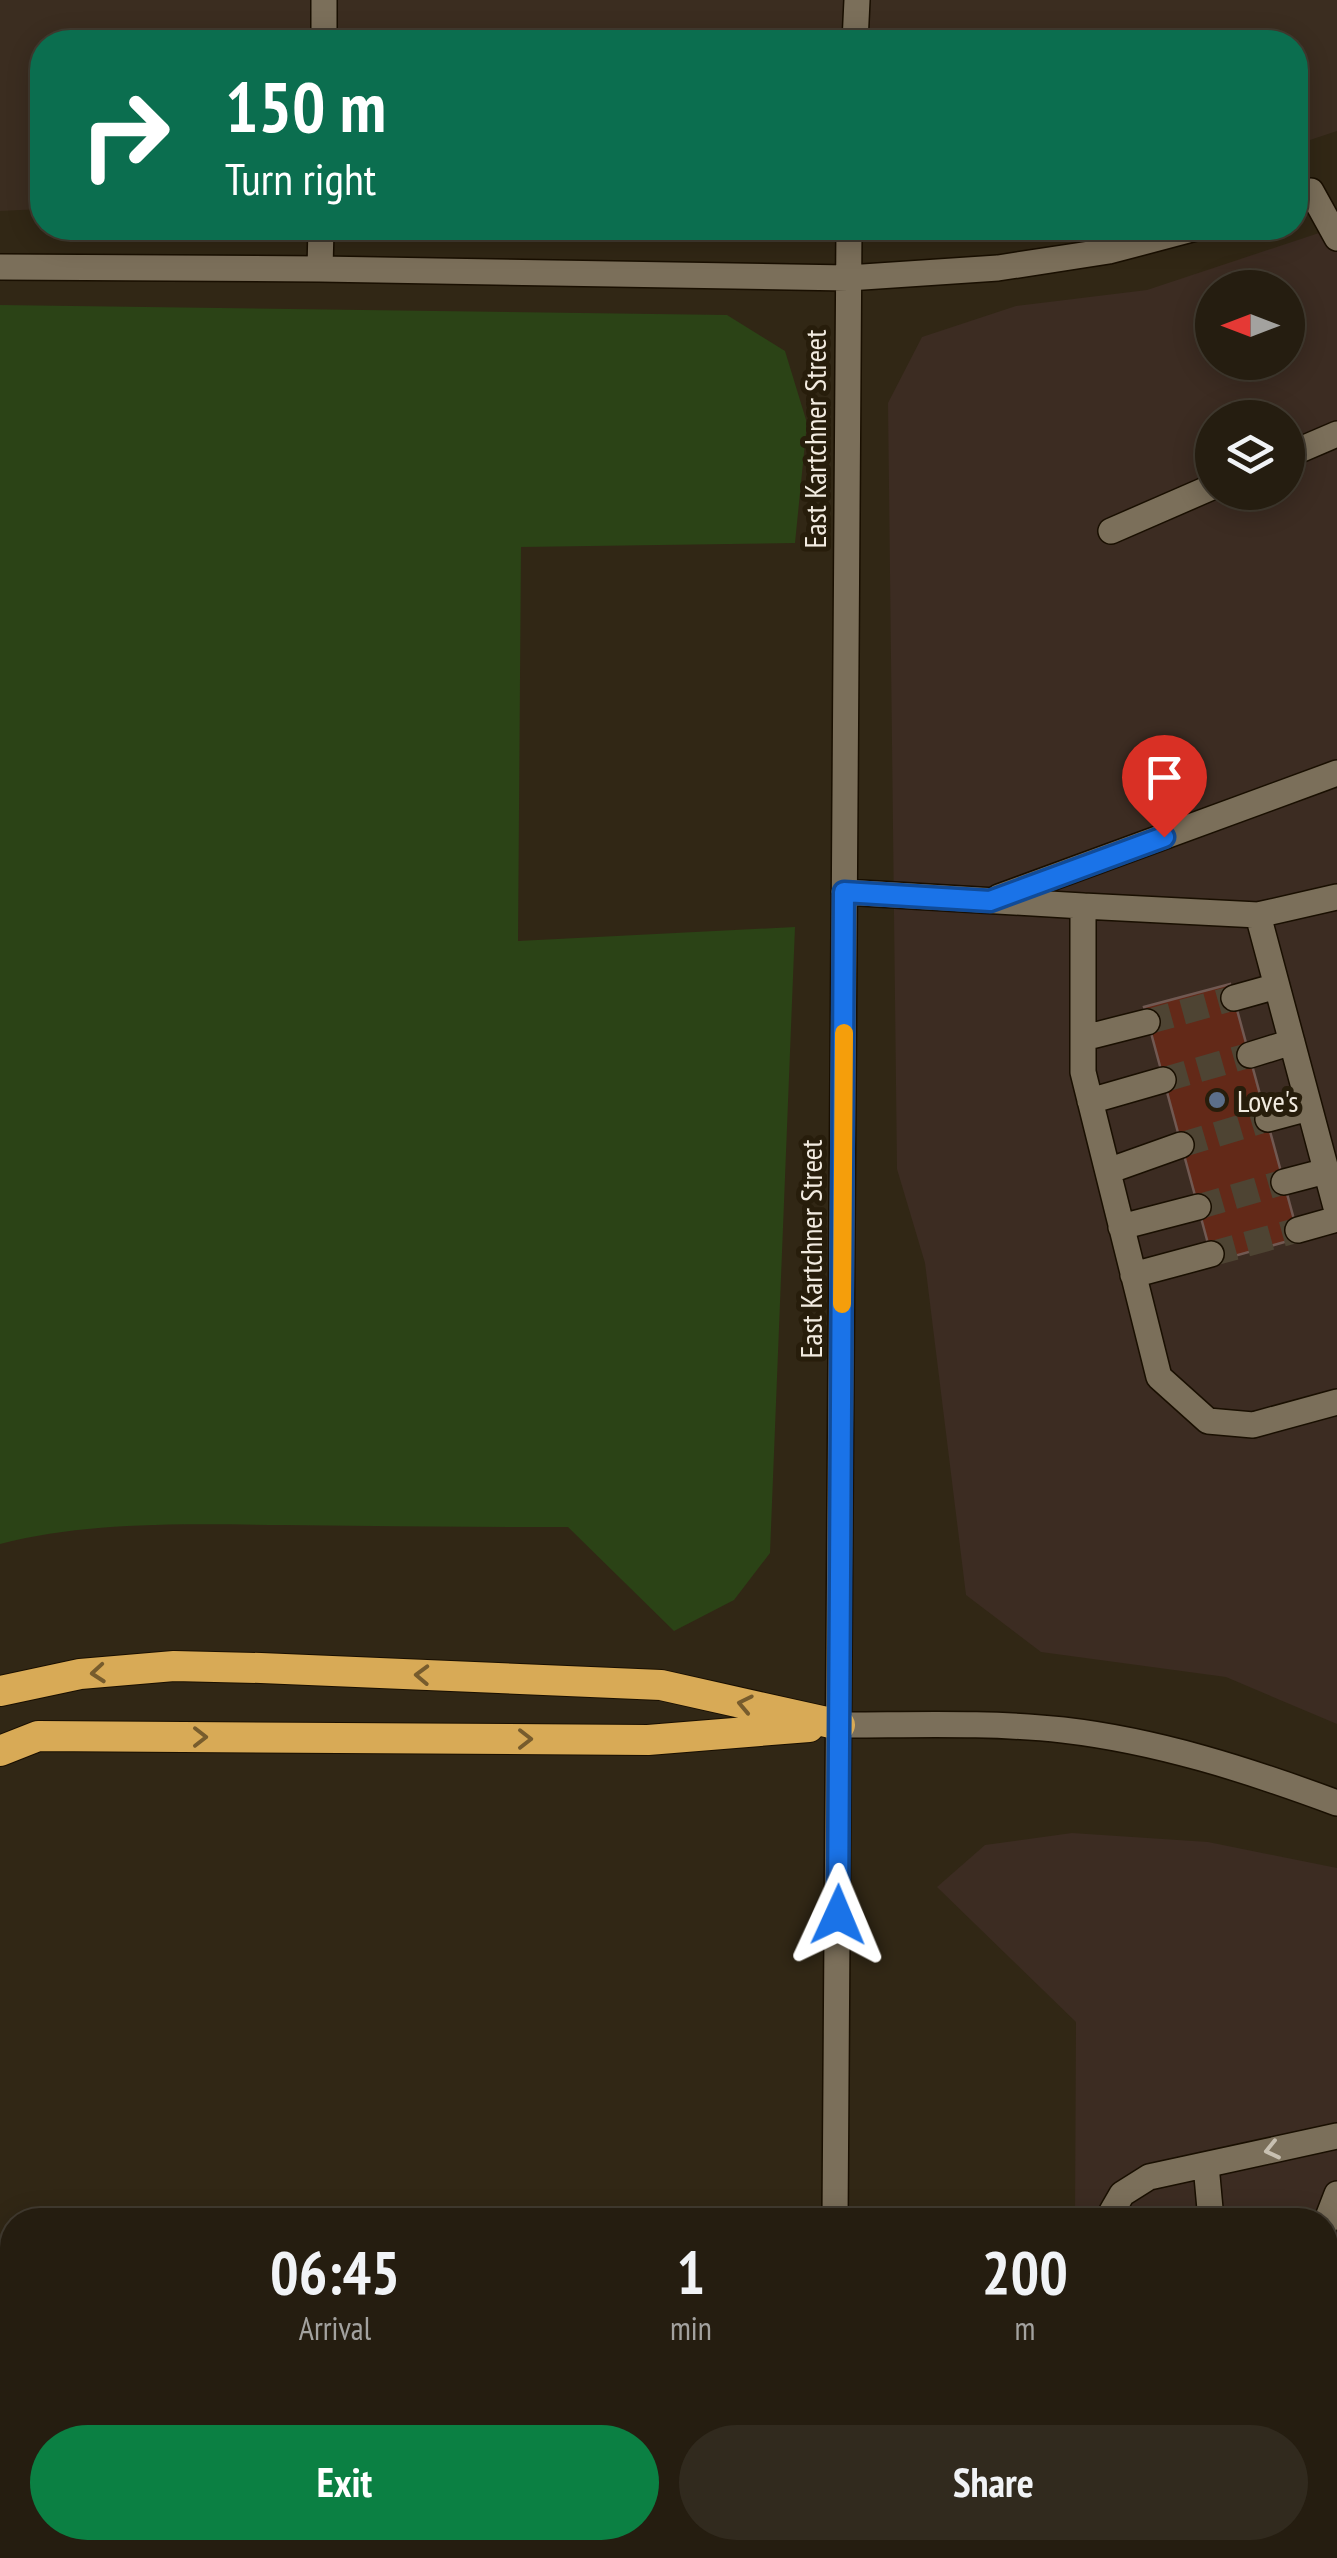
<!DOCTYPE html>
<style>
body{margin:0;font-family:"PT Sans Narrow",sans-serif;background:#312a1e;color:#f1f3f6;height:100vh;display:flex;flex-direction:column;font-size:38px;white-space:nowrap}
*{box-sizing:border-box;margin:0}
p{font-size:32px;color:#a3a29f}
.icon{flex:none;width:55px;height:55px;fill:none;stroke:currentColor;stroke-width:2;stroke-linecap:round;stroke-linejoin:round}
.map{position:relative;flex:1;overflow:hidden}
.sheet{position:absolute;left:0px;top:2208px;width:1338px;height:352px;display:flex;flex-direction:column;background:#251d10;border-radius:40px 40px 0 0;box-shadow:0 5px 25px #0003,0 0 0 2px #423b30}
.sheet>*{flex:none}
.guide{position:absolute;left:30px;top:30px;width:1278px;height:210px;border-radius:40px;box-shadow:0 5px 25px #0003,0 0 0 2px #423b30;background:#0b6e4f;color:#fff;overflow:hidden}
.needle{width:65px;rotate:270deg}
.controls{position:absolute;left:1195px;top:270px;display:grid;gap:20px}
.controls a{display:grid;place-items:center;width:110px;height:110px;border-radius:50%;background:#251d10;box-shadow:0 5px 25px #0003,0 0 0 2px #423b30;font-size:50px}
.pin{position:absolute;display:grid;place-items:center;width:85px;height:85px;color:#fff;margin:-102px -42px;border-radius:50% 50% 50% 0;rotate:-45deg;box-shadow:0 0 10px #0007}
.pin .icon{rotate:45deg}
.me{position:absolute;width:110px;margin:-55px;rotate:1deg;stroke-linejoin:round;filter:drop-shadow(0 0 8px #0008)}
.turn{display:flex;align-items:center;gap:35px;height:210px;padding:0 30px;font-size:45px}
.turn .icon{width:130px;height:130px;stroke-width:2.5}
.turn b{display:block;font-size:70px;line-height:85px}
.eta{display:flex;justify-content:space-evenly;align-items:center;height:170px;text-align:center}
.eta b{font-size:60px;font-weight:700;line-height:70px}
.button{display:flex;gap:20px;margin-top:auto;padding:20px 30px}
.button a{flex:1;height:115px;border-radius:60px;background:#0b8043;color:#fff;font-size:40px;font-weight:700;line-height:115px;text-align:center}
.button a+a{background:#312a1e;color:#f1f3f6}
.map>svg:first-child{display:block}
.commercial{fill:#3c2c22;fill-rule:evenodd}
.industrial{fill:#3b2d20}
.green{fill:#2b4316}
.building{fill:#632918;stroke:#715952;stroke-width:2.5}
.lines{fill:none;stroke-linecap:round;stroke-linejoin:round}
.minor-tunnel{stroke:#4e4433;stroke-width:25;stroke-dasharray:25 12;stroke-linecap:butt}
.minor-casing{stroke:#190f01;stroke-width:28}
.highway-casing{stroke:#190f01;stroke-width:32}
.minor{stroke:#7b6f5a;stroke-width:25}
.highway{stroke:#d8aa56;stroke-width:30}
.oneway{stroke:#775c2d}
.oneway2{stroke:#c8c0b1}
.route-casing{stroke:#114b97;stroke-width:25}
.route{stroke:#1a73e8;stroke-width:18}
.slow{stroke:#f59e0b;stroke-width:18}
.service-dot{fill:#5c6f8a;stroke:#271d0b;stroke-width:4}
.labels{text-anchor:middle;dominant-baseline:central;stroke-width:10;stroke-linejoin:round;paint-order:stroke}
.street-label{font-size:30px;fill:#f2ebe0;stroke:#271d0b}
.poi-label{font-size:30px;fill:#f2ebe0;stroke:#271d0b;text-anchor:start}
</style>
<div class="map">
<svg width="1337" height="2558" viewBox="0 0 1337 2558">
<rect width="100%" height="100%" fill="#312715"/>
<path class="commercial" d="M1337,227V1724L1226,1677L1041,1652L966,1595L925,1263L897,1169L888,403L922,337L1016,306L1147,290ZM1212,288H1288V362H1212ZM1212,418H1288V492H1212Z
M1072,1833L1208,1842L1337,1868V2558H1072V2548H1325V2220H1075L1076,2022L937,1887L985,1845Z"/>
<path class="industrial" d="M0,0H1337V131L1295,145V42H42V209L0,211Z"/>
<path class="green" d="M0,305L727,315L785,351L807,423L795,543L521,547L518,941L795,927L770,1553L734,1600L674,1631L568,1527C473,1527 378,1526 283,1525C191,1524 89,1521 0,1544Z"/>
<path class="building" d="M1230,984L1299,1238L1213,1262L1144,1007Z"/>
<g class="lines">
<path class="minor-tunnel" d="M1147,1022L1234,998
M1163,1080L1250,1055
M1181,1145L1268,1119
M1198,1207L1284,1182
M1211,1254L1298,1230
M1230,2548V2558
M1284,2548V2558"/>
<g class="minor-casing">
<path id="minor" d="M324,42V0
M855,42L857,0
M1311,191L1337,238
M0,267L320,269L848,278L998,268L1109,251L1196,228
M320,269L321,228
M1288,455L1337,434
M1111,531L1212,487
M844,892L1083,906V1072L1159,1377L1208,1421L1253,1425L1337,1402
M999,897L1337,773
M1083,906L1258,915L1337,897
M1258,915L1337,1211
M1234,998L1277,986
M1084,1038L1147,1022
M1250,1055L1292,1042
M1090,1101L1163,1080
M1268,1119L1309,1108
M1108,1171L1181,1145
M1284,1182L1326,1171
M1121,1227L1198,1207
M1298,1230L1337,1219
M1133,1275L1211,1254
M840,1725C914,1725 990,1722 1063,1730C1158,1741 1248,1770 1337,1803
M1206,2165L1211,2220
M835,2220L849,228
M1107,2220L1122,2194L1149,2177L1337,2136
M1325,2225L1337,2194
M1088,2548V2558
M831,2558L832,2548"/>
</g>
<g class="highway-casing">
<path id="highway" d="M0,1691L80,1674L174,1666L261,1668L661,1685L840,1725
M0,1751L38,1736L648,1740L809,1727"/>
</g>
<use href="#minor" class="minor"/>
<use href="#highway" class="highway"/>
</g>
<defs><path id="oneway-chevron" d="M-2-3.5L2.5 0L-2 3.5" fill="none" stroke-width="1.6" stroke-linecap="round" stroke-linejoin="round" transform="scale(2.5)"/></defs>
<g class="oneway">
<use href="#oneway-chevron" transform="translate(98 1673) rotate(175)"/>
<use href="#oneway-chevron" transform="translate(422 1675) rotate(-178)"/>
<use href="#oneway-chevron" transform="translate(745 1704) rotate(-168)"/>
<use href="#oneway-chevron" transform="translate(200 1737)"/>
<use href="#oneway-chevron" transform="translate(525 1739)"/>
</g>
<use class="oneway2" href="#oneway-chevron" transform="translate(1272 2150) rotate(167)"/>
<g class="lines">
<g class="route-casing">
<path id="route" d="M838,1915L844,892L990,901L1164,837"/>
</g>
<use href="#route" class="route"/>
<path class="slow" d="M842,1304L844,1033"/>
</g>
<circle class="service-dot" cx="1217" cy="1100" r="10"/>
<g class="labels">
<g class="street-label">
<text transform="translate(814 439) rotate(-90)">East Kartchner Street</text>
<text transform="translate(810 1249) rotate(-90)">East Kartchner Street</text>
</g>
<g class="poi-label">
<text x="1237" y="1100">Love's</text>
</g>
</g>
</svg>
<div class="controls">
<a><svg class="needle" viewBox="-14 -14 28 28"><path d="M0-13l5 13h-10z" fill="#e53935"/><path d="M0 13l5-13h-10z" fill="#a3a29f"/></svg></a>
<a><svg class="icon" aria-label="layers" viewBox="0 0 24 24"><path d="M12 4l9 5-9 5-9-5zM3 14l9 5 9-5"/></svg></a>
</div>
<div class="pin" style="left:1164px;top:837px;background:#d93025"><svg class="icon" aria-label="arrive" viewBox="0 0 24 24"><path d="M6 21V4h12l-3 4 3 4H6"/></svg></div>
<svg class="me" style="left:838px;top:1915px" viewBox="-20 -20 40 40"><path d="M0-17L14 15 0 8-14 15z" fill="#1a73e8" stroke="#fff" stroke-width="4"/></svg>
<div class="guide">
<div class="turn"><svg class="icon" aria-label="right" viewBox="0 0 24 24"><path d="M7 20v-9h11M14 6l5 5-5 5"/></svg><div><b>150 m</b>Turn right</div></div>
</div>
<section class="sheet">
<div class="eta">
<div><b>06:45</b><p>Arrival</p></div>
<div><b>1</b><p>min</p></div>
<div><b>200</b><p>m</p></div>
</div>
<div class="button"><a>Exit</a><a>Share</a></div>
</section>
</div>
